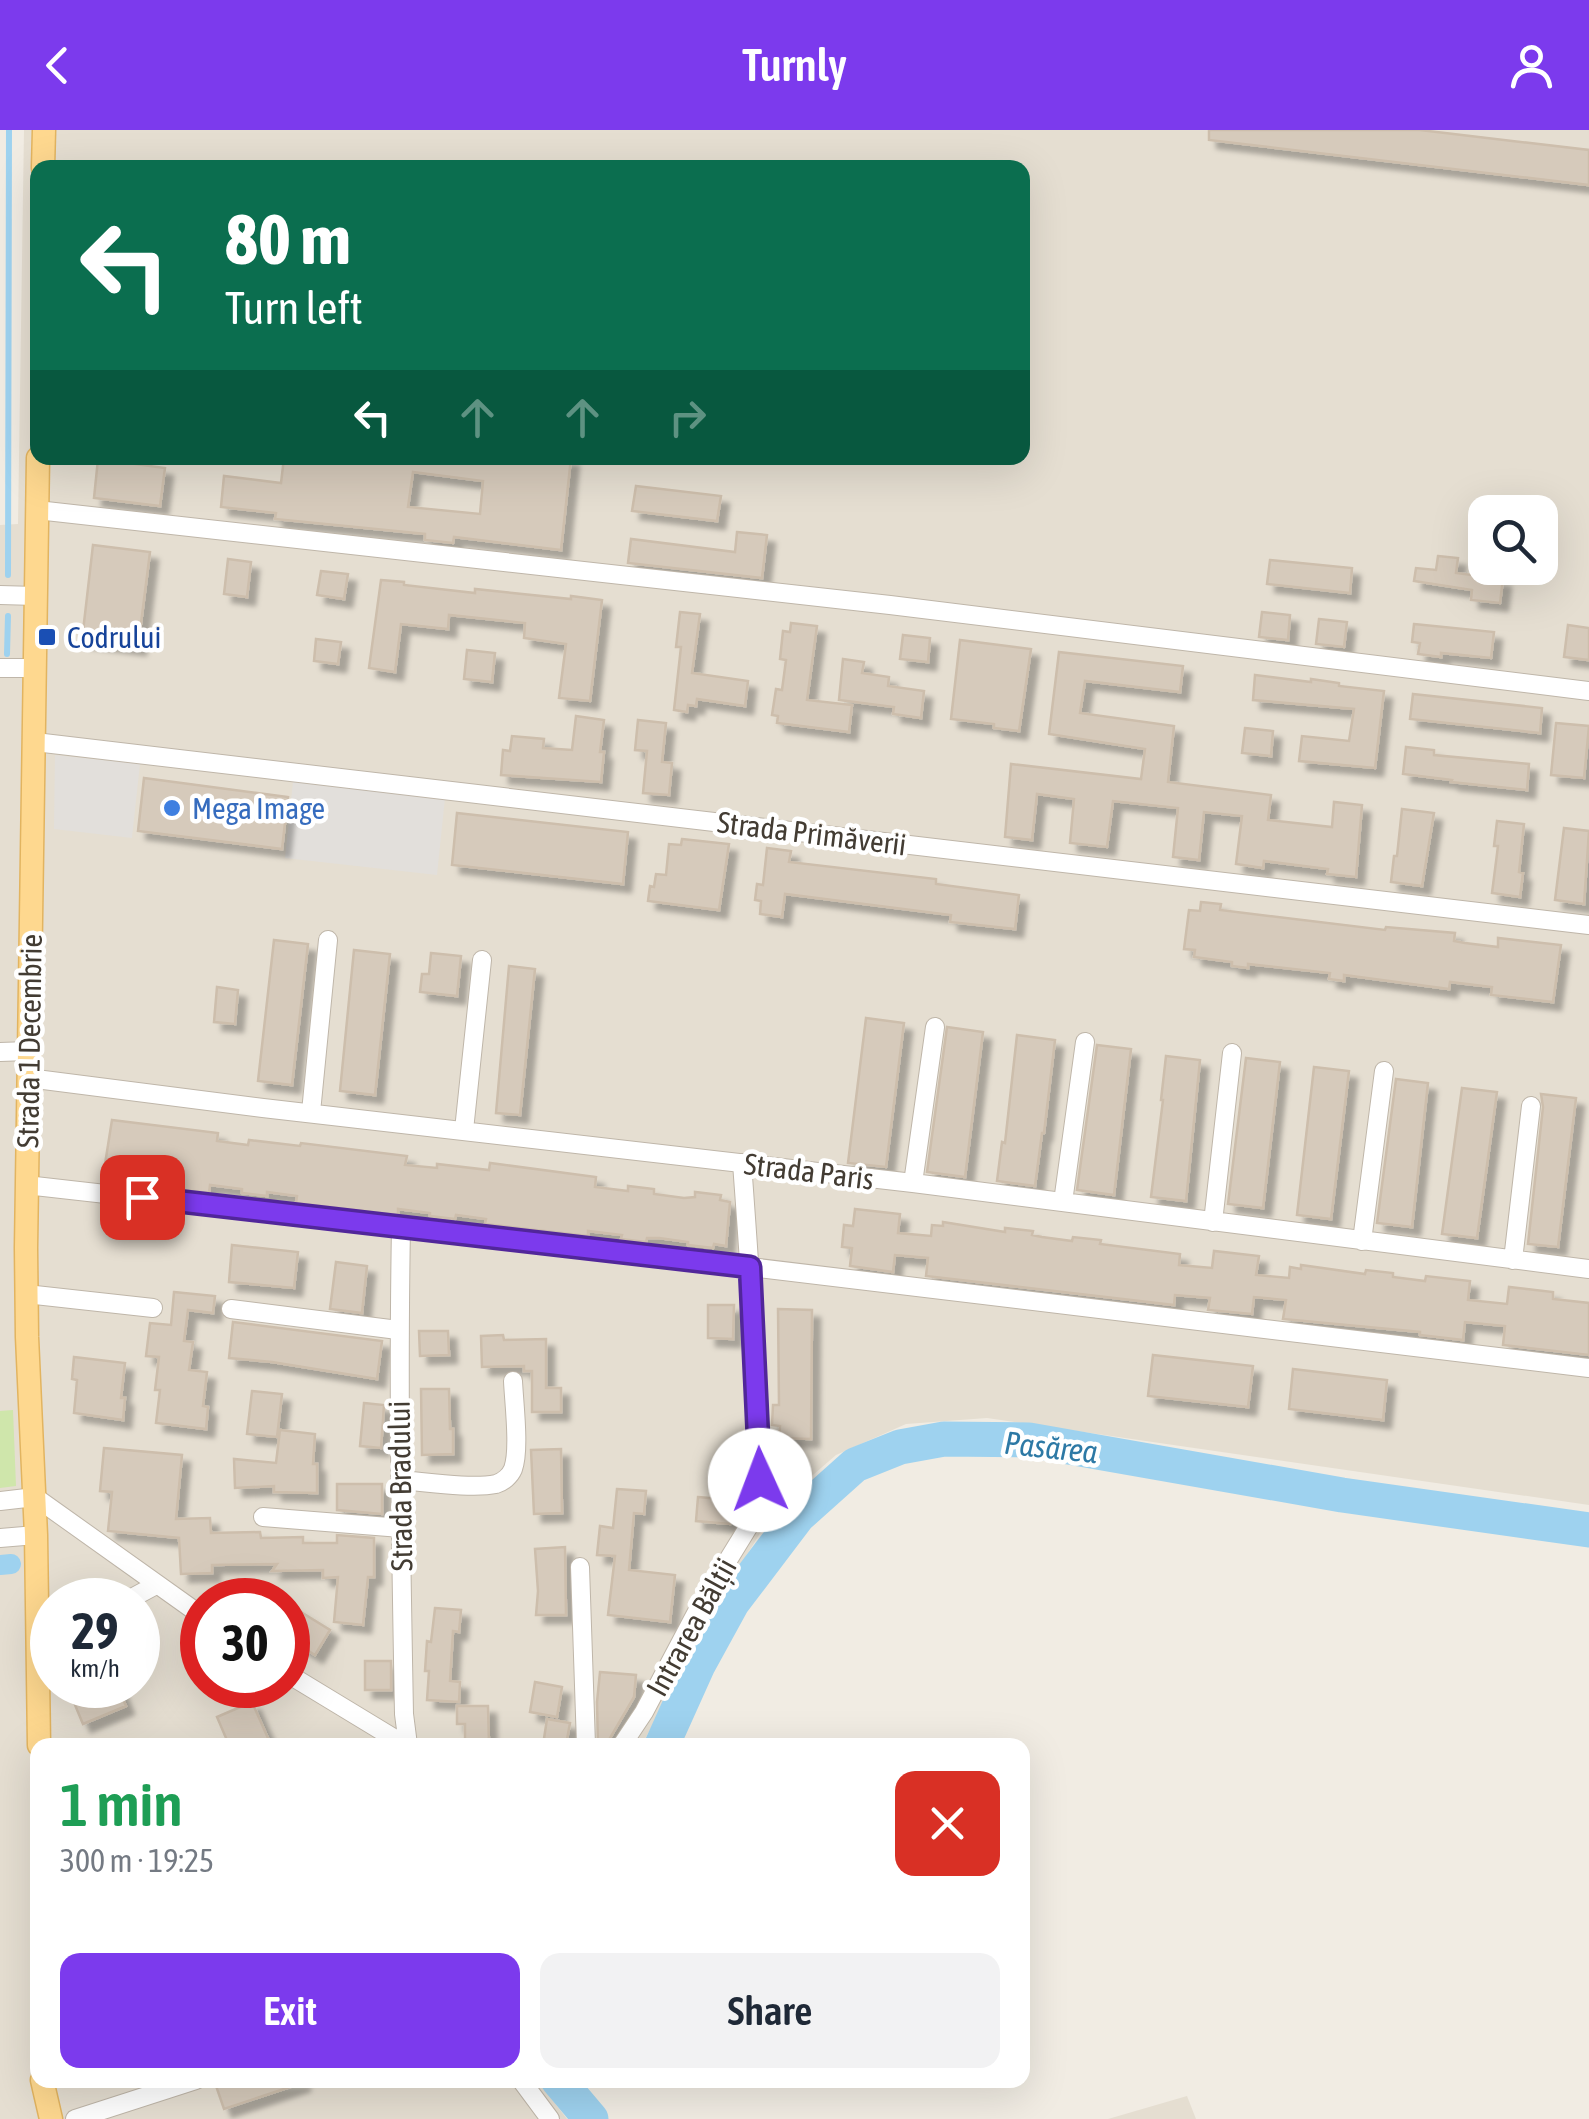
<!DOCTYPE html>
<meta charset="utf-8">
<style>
body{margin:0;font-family:"Asap Condensed",sans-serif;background:#f2f2f3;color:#1f2937;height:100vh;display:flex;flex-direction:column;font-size:38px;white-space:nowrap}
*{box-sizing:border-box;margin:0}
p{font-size:32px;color:#747a83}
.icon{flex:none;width:55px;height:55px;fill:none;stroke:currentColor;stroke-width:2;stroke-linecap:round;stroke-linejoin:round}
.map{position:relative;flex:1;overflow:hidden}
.details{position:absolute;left:30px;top:1608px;width:1000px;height:350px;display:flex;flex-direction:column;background:#fff;border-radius:20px;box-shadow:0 10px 40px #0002}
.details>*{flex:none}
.banner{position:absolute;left:30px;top:30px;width:1000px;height:305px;border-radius:20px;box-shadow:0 10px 40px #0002;background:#0b6e4f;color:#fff;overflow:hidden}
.fabs{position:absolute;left:1468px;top:365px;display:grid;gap:20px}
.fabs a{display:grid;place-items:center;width:90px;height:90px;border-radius:20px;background:#fff;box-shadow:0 10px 40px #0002;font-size:50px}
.speed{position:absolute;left:30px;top:1448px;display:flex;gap:20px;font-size:50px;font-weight:700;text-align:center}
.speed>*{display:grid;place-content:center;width:130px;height:130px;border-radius:50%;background:#fff;box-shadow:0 10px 40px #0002;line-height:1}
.speed small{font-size:25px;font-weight:400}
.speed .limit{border:15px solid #d22;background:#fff;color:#111}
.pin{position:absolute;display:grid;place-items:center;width:85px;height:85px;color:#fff;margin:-42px;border-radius:20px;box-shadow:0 5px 15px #0006}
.me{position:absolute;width:110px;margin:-55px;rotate:358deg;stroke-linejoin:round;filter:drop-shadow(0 0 8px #0008)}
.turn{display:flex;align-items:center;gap:35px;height:210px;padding:0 30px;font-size:45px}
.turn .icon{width:130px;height:130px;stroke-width:2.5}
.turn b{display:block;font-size:70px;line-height:85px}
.lanes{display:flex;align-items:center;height:95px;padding:0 30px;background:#0003;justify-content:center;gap:50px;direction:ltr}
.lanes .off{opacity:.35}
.round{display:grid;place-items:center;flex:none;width:105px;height:105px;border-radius:20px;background:#f2f2f3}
.headline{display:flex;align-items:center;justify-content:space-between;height:170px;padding:0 30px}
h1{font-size:60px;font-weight:600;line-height:75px;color:#1e9e55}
.button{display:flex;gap:20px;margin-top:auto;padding:20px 30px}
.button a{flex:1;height:115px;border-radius:20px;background:#7c3aed;color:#fff;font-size:40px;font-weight:600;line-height:115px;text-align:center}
.button a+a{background:#f2f2f3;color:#1f2937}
header{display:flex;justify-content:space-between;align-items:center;height:130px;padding:0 30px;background:#7c3aed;color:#fff;font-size:45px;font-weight:600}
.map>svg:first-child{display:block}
.residential{fill:#e5ded1;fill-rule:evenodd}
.green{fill:#cfe6ab}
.parking{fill:#e2dfdb}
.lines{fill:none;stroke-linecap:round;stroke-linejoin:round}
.stream{stroke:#9ed2ef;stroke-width:6}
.canal{stroke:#9ed2ef;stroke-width:20}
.river{stroke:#9ed2ef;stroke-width:35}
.building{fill:#d6cabb;stroke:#cdbeac;stroke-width:2.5;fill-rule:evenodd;filter:url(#shadow)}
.minor-casing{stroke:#bfb6a9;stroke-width:20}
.major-casing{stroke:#e2b460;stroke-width:25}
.minor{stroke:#fff;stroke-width:18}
.major{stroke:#fed88f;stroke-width:22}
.route-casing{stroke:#51269a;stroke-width:25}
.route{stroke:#7c3aed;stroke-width:18}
.transit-dot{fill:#1a4fb4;stroke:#fff;stroke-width:4}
.shop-dot{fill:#3f7fe0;stroke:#fff;stroke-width:4}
.labels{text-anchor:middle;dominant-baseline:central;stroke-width:9;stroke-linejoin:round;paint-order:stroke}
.transit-label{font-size:30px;fill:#164399;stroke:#fff;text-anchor:start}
.shop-label{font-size:30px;fill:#366cbe;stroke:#fff;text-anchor:start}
.street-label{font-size:30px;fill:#433c33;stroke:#fff}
.water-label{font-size:32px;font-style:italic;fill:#2d79a5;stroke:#fff}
</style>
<header><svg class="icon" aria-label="back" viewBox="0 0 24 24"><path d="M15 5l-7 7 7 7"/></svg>Turnly<svg class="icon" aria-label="person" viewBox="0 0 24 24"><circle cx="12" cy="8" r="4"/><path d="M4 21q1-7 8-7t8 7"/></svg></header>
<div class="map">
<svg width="1589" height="1989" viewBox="0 0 1589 1989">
<defs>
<filter id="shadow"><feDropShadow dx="8" dy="8" stdDeviation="2.5" flood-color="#0004"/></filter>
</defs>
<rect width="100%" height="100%" fill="#f1ece3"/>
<path class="residential" d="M24,0H1589V1375L987,1288L906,1294L836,1325L776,1377L704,1495L642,1615H38V1950H537L567,1989H0V395L18,394ZM38,38H1022V328H38ZM1485,382H1540V438H1485ZM52,1470H138V1555H52ZM202,1470H288V1555H202Z
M1187,1966L1196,1989H1108Z"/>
<path class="green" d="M13,1280L16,1356L0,1358V1281Z"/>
<path class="parking" d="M55,625L140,634L132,708L54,699Z
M293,651L445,668L437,745L285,728Z"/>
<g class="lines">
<path class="stream" d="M8,445L9,0
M7,524L8,486"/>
<path class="canal" d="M0,1435L11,1434"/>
<path class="river" d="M662,1615L698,1535L732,1473L798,1386L855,1335L900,1317L944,1309L1029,1310L1342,1365L1589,1400
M558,1950L591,1989"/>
</g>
<path class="building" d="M1209,0H1420L1589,20V55L1209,10Z
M284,328H571L561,420L454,407L453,413L425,410V404L275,389L276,383L221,377L224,346L281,353ZM413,342L483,351L480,384L408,377Z
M98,329L165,338L160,376L94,368Z
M636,356L721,366L717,391L632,381Z
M737,402L767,405L762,448L628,433L631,409L735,422Z
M93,415L150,422L138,517L82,510Z
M1438,426L1458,428L1456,443L1503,449L1500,473L1471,470L1472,460L1414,451L1416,438L1436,440Z
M228,429L251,432L247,467L224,464Z
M1270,430L1352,438L1350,463L1267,454Z
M321,441L348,444L344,469L317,465Z
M381,450L404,452V455L475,463V459L571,469V466L602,470L590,571L559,568L566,514L524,508L525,493L449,485L448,499L401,494L395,542L369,538Z
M680,482L700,484L692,543L748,551L745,576L697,569L696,576L688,575L687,582L674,580L681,517H676Z
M1262,482L1290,485L1288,510L1259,507Z
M1319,489L1347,492L1344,517L1316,514Z
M791,493L817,496L807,570L852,575L849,602L777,593L778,586L772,585L776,559L782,560L786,530L780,529L783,501L790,502Z
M1414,494L1494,502L1491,528L1441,523V527L1418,524L1420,513L1412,512Z
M1568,495L1589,498V530L1564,527Z
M903,505L930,508L928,532L900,529Z
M316,509L341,512L338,534L314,531Z
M960,510L1031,519L1019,601L994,598V594L951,589Z
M467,520L495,523L492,552L464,549Z
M1059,522L1183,536L1180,562L1085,551L1080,583L1174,596L1168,652L1271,665L1268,690L1332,697L1334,672L1362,675L1356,747L1327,744L1328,739L1264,731L1263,738L1236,734L1242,686L1204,682L1199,730L1173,727L1178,678L1113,671L1107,717L1070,713L1074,669L1037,664L1032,710L1005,707L1011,634L1141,649L1145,619L1049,604Z
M843,529L864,532L862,543L889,547L888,556L924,561L921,588L893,584L894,577L839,570Z
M1255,545L1311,552V549L1339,553V556L1384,561L1375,638L1299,631L1302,606L1349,611L1354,579L1253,570Z
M1413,564L1542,578L1540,603L1410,589Z
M576,586L604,590L600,622H604L601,652L501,645L503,620L510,621L512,606L544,609L543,618L572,620Z
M638,590L666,593L662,632L672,633L669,665L643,663L647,621L635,620Z
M1556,593L1589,596L1584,648L1551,645Z
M1245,598L1273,601L1271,626L1242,623Z
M1406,617L1434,620V625L1529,634L1527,660L1451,652L1452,650L1403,644Z
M144,648L288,667L282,719L138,701Z
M1402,679L1434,683L1422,756L1391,752L1394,726H1397Z
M457,683L628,702L623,754L452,735Z
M1497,691L1524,694L1519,742L1523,743L1520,767L1492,763L1498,716H1494Z
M1564,698L1589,701L1584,774L1555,770Z
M682,709L729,714L719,780L648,771L650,756L654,757L656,744L666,745L669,714L681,715Z
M767,718L791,721L789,732L936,749V754L1019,765L1015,799L950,792L951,785L785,764L782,787L760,784L761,771L755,770L757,754L763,755Z
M1201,772L1221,774L1220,780L1385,800L1386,797L1455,803L1454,811L1465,813L1498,817V808L1561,815L1553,872L1491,865L1492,857L1450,852L1449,859L1344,845V851L1329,849L1330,843L1248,834V838L1232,836V832L1194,827L1195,820L1184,819L1189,780L1200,781Z
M274,810L308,814L292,955L258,951Z
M354,820L390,824L375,965L340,961Z
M431,823L461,826L457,866L420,862L422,844H429Z
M509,836L535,839L520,985L496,983Z
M217,857L238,860L235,894L214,892Z
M866,888L904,893L886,1037L848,1033Z
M947,897L983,902L965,1047L927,1042Z
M1017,905L1055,910L1044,1003H1042L1035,1056L997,1051L1002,1012L1005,1013Z
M1097,915L1131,919L1114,1065L1077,1060Z
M1166,926L1200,930L1186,1071L1151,1067L1163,970H1161Z
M1246,928L1280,932L1263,1078L1228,1074Z
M1314,937L1349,941L1331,1089L1297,1085Z
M1396,949L1428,953L1412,1097L1377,1093Z
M1462,958L1497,962L1477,1108L1442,1104Z
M1541,964L1576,968L1558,1117L1528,1114L1543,977Z
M112,990L218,1003L217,1011L248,1015L249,1010L300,1016L301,1013L407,1026L405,1035L437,1038V1034L489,1040L490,1033L596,1047L595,1057L628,1061V1056L654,1059V1064L684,1068L695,1067V1062L721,1065L720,1070L730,1072L726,1116L714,1114L713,1118L688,1115V1112L659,1108H647L646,1112L621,1109L622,1105L588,1101V1106L485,1094L486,1089L456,1085L455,1089L430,1086V1083L398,1079V1085L296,1073L297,1066L267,1062V1066L242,1063V1059L210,1055L209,1063L107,1052L109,1035L105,1034Z
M855,1079L900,1084L898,1103L931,1106L932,1095L943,1096V1092L1005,1102V1098L1033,1101L1032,1105L1042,1107L1072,1111L1073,1107L1101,1110L1100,1114L1180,1124L1179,1135L1212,1138L1214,1121L1259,1126L1256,1145L1289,1148L1290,1137L1301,1139V1135L1365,1144L1366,1140L1393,1143V1147L1425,1151L1426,1146L1470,1151L1468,1170L1507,1174L1509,1157L1553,1162V1169L1589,1173V1225L1503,1215L1505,1196L1465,1192L1463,1210L1420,1205V1202L1283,1189L1286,1170L1254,1167L1252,1184L1208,1180L1210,1168L1175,1165L1174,1175L926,1146L928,1128L895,1125L893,1142L850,1136L852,1118L842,1117L844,1095L853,1096Z
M232,1115L298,1122L294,1158L229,1152Z
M336,1132L367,1136L362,1183L330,1179Z
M174,1162L215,1166L213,1183L188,1180L184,1211L193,1212L189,1240L207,1242L203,1276L208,1277L206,1299L156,1293L160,1260H155L159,1227L146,1226L150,1193L171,1195Z
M708,1175H734L733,1209L708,1208Z
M778,1179L812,1180L811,1309L779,1308L780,1296L772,1295L773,1275H779Z
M233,1192L382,1211L377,1249L272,1232L229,1228Z
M419,1201H448L449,1225L420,1226Z
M503,1205L504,1210L546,1209V1258H561V1282H532V1241H524V1236L482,1237L481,1206Z
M1153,1225L1253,1236L1248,1277L1148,1266Z
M74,1227L125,1233L121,1268H125L123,1290L74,1283L77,1250L72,1249Z
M1293,1239L1387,1250L1383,1290L1289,1279Z
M421,1259H449L450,1299H453V1324L422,1325Z
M252,1261L282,1264L277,1307L247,1304Z
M364,1273L384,1275L381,1318L360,1316Z
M280,1300L315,1304L313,1334H317V1363L274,1362V1356L235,1358L234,1329L276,1333Z
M104,1318L182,1325L176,1389L210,1388L211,1403L260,1402L261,1408L303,1407V1413H337V1405L374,1408V1447H368L363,1495L334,1492L338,1447L323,1448V1440L272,1441L277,1434L212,1435V1443L181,1444L179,1408L108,1401L112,1362L100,1361Z
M561,1319L562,1383L534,1384L531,1320Z
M337,1354H382V1384L337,1380Z
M617,1359L646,1361L644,1384L634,1383L629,1440L675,1445L670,1492L608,1485L615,1426L597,1425L600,1396L613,1398Z
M698,1367L732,1370L730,1394L696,1391Z
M565,1417L566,1485H536L538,1461L535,1419Z
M288,1474L330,1500L315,1525L288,1508Z
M435,1478L461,1480L459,1502L453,1501L450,1551L460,1552L459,1572L427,1570L429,1541H425L427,1511L431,1512Z
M365,1531H391V1560H365Z
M600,1542L636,1545L634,1567L606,1615H598L597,1572Z
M535,1552L562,1557L557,1587L530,1582Z
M95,1555H117L126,1576L83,1594L75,1575L99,1565Z
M252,1572L271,1615H229L217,1587Z
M457,1576H488L489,1615H465V1594H457Z
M547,1589L570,1593L566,1615H543Z
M214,1950H302V1953L224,1979Z"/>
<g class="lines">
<g class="minor-casing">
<path id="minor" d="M37,380L890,475L1589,561
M0,465L36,466
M0,538H36
M35,612L1589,795
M0,922L28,921
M28,948L263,978L913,1053L1589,1139
M311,982L328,810
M464,1000L482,830
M913,1053L935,897
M26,1055L750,1137L1589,1238
M1063,1072L1085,912
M1213,1092L1232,923
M401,1098C398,1260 401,1422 404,1584L408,1615
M1362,1111L1384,941
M1513,1130L1531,976
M26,1164L153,1178
M231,1179L398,1200
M400,1350C426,1352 472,1359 496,1354C503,1352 510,1346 513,1339C520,1320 514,1273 513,1251
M0,1371L35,1367L202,1486
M263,1387L401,1398
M0,1408L36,1405
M580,1437L586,1615
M128,1470L156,1455
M288,1544L405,1615
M622,1615L644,1582L701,1474L752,1391C764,1354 758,1313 757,1275C754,1194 748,1114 742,1033
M521,1950L550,1989
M75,1989L196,1950"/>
</g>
<g class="major-casing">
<path id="major" d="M43,38L44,0
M38,328L26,1118L27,1207L36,1405L39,1615
M42,1950L51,1989"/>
</g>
<use href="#minor" class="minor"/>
<use href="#major" class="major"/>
</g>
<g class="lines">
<g class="route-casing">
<path id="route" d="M142,1067L750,1137L760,1350"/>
</g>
<use href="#route" class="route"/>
</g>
<rect class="transit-dot" x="37" y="497" width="20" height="20" rx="5"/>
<circle class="shop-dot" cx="172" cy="678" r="10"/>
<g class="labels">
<g class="transit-label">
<text x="67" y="507">Codrului</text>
</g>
<g class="shop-label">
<text x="192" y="678">Mega Image</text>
</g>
<g class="street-label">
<text transform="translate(812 703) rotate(7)">Strada Primăverii</text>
<text transform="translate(29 911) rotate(-89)">Strada 1 Decembrie</text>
<text transform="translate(809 1041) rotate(7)">Strada Paris</text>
<text transform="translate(400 1356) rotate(-91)">Strada Bradului</text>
<text transform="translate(691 1497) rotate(-61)">Intrarea Bălții</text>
</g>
<g class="water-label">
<text transform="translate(1051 1317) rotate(6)">Pasărea</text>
</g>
</g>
</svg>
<div class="fabs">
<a><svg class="icon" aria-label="search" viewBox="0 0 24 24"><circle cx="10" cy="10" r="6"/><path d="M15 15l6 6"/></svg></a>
</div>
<div class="speed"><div>29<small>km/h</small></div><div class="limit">30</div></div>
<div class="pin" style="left:142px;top:1067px;background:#d93025"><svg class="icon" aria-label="arrive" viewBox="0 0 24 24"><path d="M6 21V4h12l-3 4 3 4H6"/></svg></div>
<svg class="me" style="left:760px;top:1350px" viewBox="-20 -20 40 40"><circle r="19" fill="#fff"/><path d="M0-13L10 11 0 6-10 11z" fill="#7c3aed"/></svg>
<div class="banner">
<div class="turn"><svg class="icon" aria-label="left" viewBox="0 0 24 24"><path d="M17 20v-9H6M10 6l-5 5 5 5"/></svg><div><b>80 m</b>Turn left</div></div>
<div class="lanes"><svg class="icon" aria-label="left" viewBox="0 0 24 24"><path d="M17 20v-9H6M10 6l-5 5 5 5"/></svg><svg class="icon off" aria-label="ahead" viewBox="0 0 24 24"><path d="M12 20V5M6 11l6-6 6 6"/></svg><svg class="icon off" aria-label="ahead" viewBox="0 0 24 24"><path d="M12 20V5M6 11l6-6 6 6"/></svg><svg class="icon off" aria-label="right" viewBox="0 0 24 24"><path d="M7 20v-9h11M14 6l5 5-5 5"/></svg></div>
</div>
<section class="details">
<div class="headline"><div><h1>1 min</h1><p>300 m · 19:25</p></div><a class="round" style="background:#d93025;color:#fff"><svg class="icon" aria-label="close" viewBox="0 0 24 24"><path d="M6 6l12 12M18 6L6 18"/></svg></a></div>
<div class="button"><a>Exit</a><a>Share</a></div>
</section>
</div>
